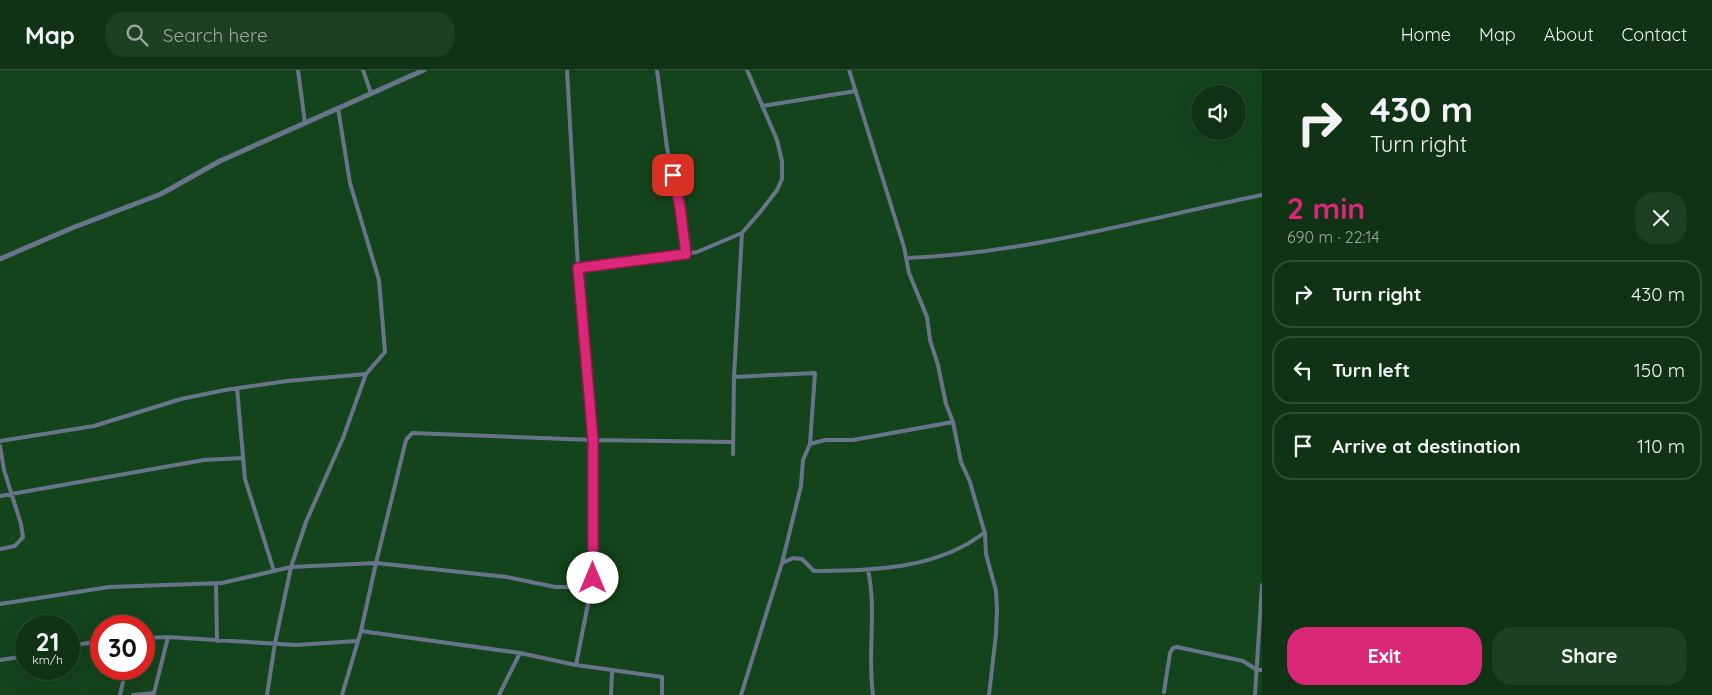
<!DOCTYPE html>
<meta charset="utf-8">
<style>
body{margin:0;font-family:Quicksand,sans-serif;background:#1d3f22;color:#f1f3f6;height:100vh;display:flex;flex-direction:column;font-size:19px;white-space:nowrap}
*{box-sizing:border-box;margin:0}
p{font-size:16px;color:#9baaa0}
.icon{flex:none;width:28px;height:28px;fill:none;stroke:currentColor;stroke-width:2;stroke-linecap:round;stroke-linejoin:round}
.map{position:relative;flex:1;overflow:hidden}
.drawer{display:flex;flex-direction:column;background:#0f3314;width:450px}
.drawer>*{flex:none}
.top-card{background:#0f3314;color:#f1f3f6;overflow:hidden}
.tools{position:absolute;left:1191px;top:15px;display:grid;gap:10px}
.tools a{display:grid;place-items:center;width:55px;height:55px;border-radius:50%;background:#0f3314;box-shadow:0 5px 20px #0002,0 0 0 1px #2f4e34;font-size:25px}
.speed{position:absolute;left:15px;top:545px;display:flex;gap:10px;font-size:25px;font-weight:700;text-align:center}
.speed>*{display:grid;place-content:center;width:65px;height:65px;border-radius:50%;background:#0f3314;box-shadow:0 5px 20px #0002,0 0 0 1px #2f4e34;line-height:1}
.speed small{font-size:12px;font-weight:400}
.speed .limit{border:8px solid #d22;background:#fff;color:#111}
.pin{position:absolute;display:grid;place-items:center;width:42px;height:42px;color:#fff;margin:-21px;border-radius:10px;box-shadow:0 2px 8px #0006}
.me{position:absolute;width:55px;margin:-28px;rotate:0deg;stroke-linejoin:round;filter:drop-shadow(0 0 4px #0008)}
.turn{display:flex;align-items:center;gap:18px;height:105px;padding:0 25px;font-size:22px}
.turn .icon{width:65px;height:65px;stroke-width:2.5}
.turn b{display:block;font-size:35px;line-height:42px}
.round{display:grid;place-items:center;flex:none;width:52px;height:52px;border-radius:20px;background:#1d3f22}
.head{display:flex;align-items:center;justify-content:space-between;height:85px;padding:0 25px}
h1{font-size:30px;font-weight:800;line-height:38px;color:#db2777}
.action{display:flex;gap:10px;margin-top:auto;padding:10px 25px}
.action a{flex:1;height:58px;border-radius:20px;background:#db2777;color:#fff;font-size:20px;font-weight:800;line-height:58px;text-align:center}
.action a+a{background:#1d3f22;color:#f1f3f6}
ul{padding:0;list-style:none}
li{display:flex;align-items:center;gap:15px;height:68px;margin:0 10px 8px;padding:0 15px;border:2px solid #2f4e34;border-radius:20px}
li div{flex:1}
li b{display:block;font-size:19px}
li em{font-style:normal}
header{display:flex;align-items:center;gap:30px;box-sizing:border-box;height:70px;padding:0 25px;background:#0f3314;border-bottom:1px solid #2f4e34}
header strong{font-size:24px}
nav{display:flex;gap:28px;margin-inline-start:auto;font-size:18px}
.search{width:350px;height:45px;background:#1d3f22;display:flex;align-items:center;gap:12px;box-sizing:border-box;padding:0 18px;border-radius:20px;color:#9baaa0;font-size:19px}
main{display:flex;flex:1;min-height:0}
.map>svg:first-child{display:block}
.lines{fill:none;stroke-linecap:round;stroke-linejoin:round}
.minor{stroke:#69748b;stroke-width:4}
.tertiary{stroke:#69748b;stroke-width:5}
.route-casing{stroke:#8e194d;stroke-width:12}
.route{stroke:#db2777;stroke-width:9}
</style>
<header>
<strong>Map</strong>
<div class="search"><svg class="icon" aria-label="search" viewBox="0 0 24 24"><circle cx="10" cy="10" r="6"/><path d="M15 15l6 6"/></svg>Search here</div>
<nav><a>Home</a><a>Map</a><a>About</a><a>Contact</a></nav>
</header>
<main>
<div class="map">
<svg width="1262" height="625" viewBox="0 0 1262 625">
<rect width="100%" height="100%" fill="#14441b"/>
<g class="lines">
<path class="minor" d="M298,0L305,53
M363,0L371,23
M567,0L581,251L593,370L412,363L406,370L376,493L507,507L555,517H567L593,508
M657,0L667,78L680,137L686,184
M849,0L904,177L909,203L927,247L930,270L938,295L946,334L953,352L961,392L970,412L985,464L986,484L996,521L997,539L996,564L989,625
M762,36L856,21
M907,188C1028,183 1144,149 1262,125
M578,198L641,191L697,182L742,163L761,141L777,120L782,109V91L777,70L747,0
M734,307L815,303L810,374
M237,318L245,409L274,501
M0,371L94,356L181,329L225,320L287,311L366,304
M0,376L4,400L21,454L23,467L15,476L0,479
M733,384L734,307L742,163
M0,426L204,390L242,388
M782,493L793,488L802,489L814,501C873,500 937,500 985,462
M868,500C877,541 867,583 873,625
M216,513L217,571
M0,534L109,517L222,513L291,497L376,493L361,561L342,625
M361,561L520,583L576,595L593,508V370L733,372
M144,568L168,567L296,575L357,571
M69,576L101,571
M0,590L26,586
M576,595L662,607V625
M1164,622L1170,583L1173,578L1177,577L1243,591L1257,600H1262
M120,625L126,599
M133,625L154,623L168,567
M267,625L275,573L291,497L306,452L343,368L366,304L385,282L379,210L350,113L338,38
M499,625L520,583
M611,625L612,601
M741,625L782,493L801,416L803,390L810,374L825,370H853L953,352
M1255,625L1262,515"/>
<path class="tertiary" d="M0,189L72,158L161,124L220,91L424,0"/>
</g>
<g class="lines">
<g class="route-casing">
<path id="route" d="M593,508V370L578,198L686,184L680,137L673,105"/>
</g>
<use href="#route" class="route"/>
</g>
</svg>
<div class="tools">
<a><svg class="icon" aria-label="sound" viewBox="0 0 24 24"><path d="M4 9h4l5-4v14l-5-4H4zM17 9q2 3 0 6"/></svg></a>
</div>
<div class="speed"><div>21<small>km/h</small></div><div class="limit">30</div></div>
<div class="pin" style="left:673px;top:105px;background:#d93025"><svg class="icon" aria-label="arrive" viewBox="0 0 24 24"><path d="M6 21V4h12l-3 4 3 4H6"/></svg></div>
<svg class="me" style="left:593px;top:508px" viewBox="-20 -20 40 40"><circle r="19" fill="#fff"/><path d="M0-13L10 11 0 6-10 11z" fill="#db2777"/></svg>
</div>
<section class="drawer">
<div class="top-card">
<div class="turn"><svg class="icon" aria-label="right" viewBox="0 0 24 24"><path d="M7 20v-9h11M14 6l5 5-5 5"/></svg><div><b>430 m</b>Turn right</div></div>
</div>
<div class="head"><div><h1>2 min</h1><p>690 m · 22:14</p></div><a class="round"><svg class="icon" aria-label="close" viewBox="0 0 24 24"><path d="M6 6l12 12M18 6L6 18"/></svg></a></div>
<ul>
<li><svg class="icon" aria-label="right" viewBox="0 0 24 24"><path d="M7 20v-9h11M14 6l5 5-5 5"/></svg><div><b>Turn right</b></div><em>430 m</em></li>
<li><svg class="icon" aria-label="left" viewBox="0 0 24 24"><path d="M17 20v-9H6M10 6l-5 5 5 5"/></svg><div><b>Turn left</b></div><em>150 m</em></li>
<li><svg class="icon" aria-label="arrive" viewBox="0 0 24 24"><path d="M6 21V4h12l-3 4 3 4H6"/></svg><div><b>Arrive at destination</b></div><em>110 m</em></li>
</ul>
<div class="action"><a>Exit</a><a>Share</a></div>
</section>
</main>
